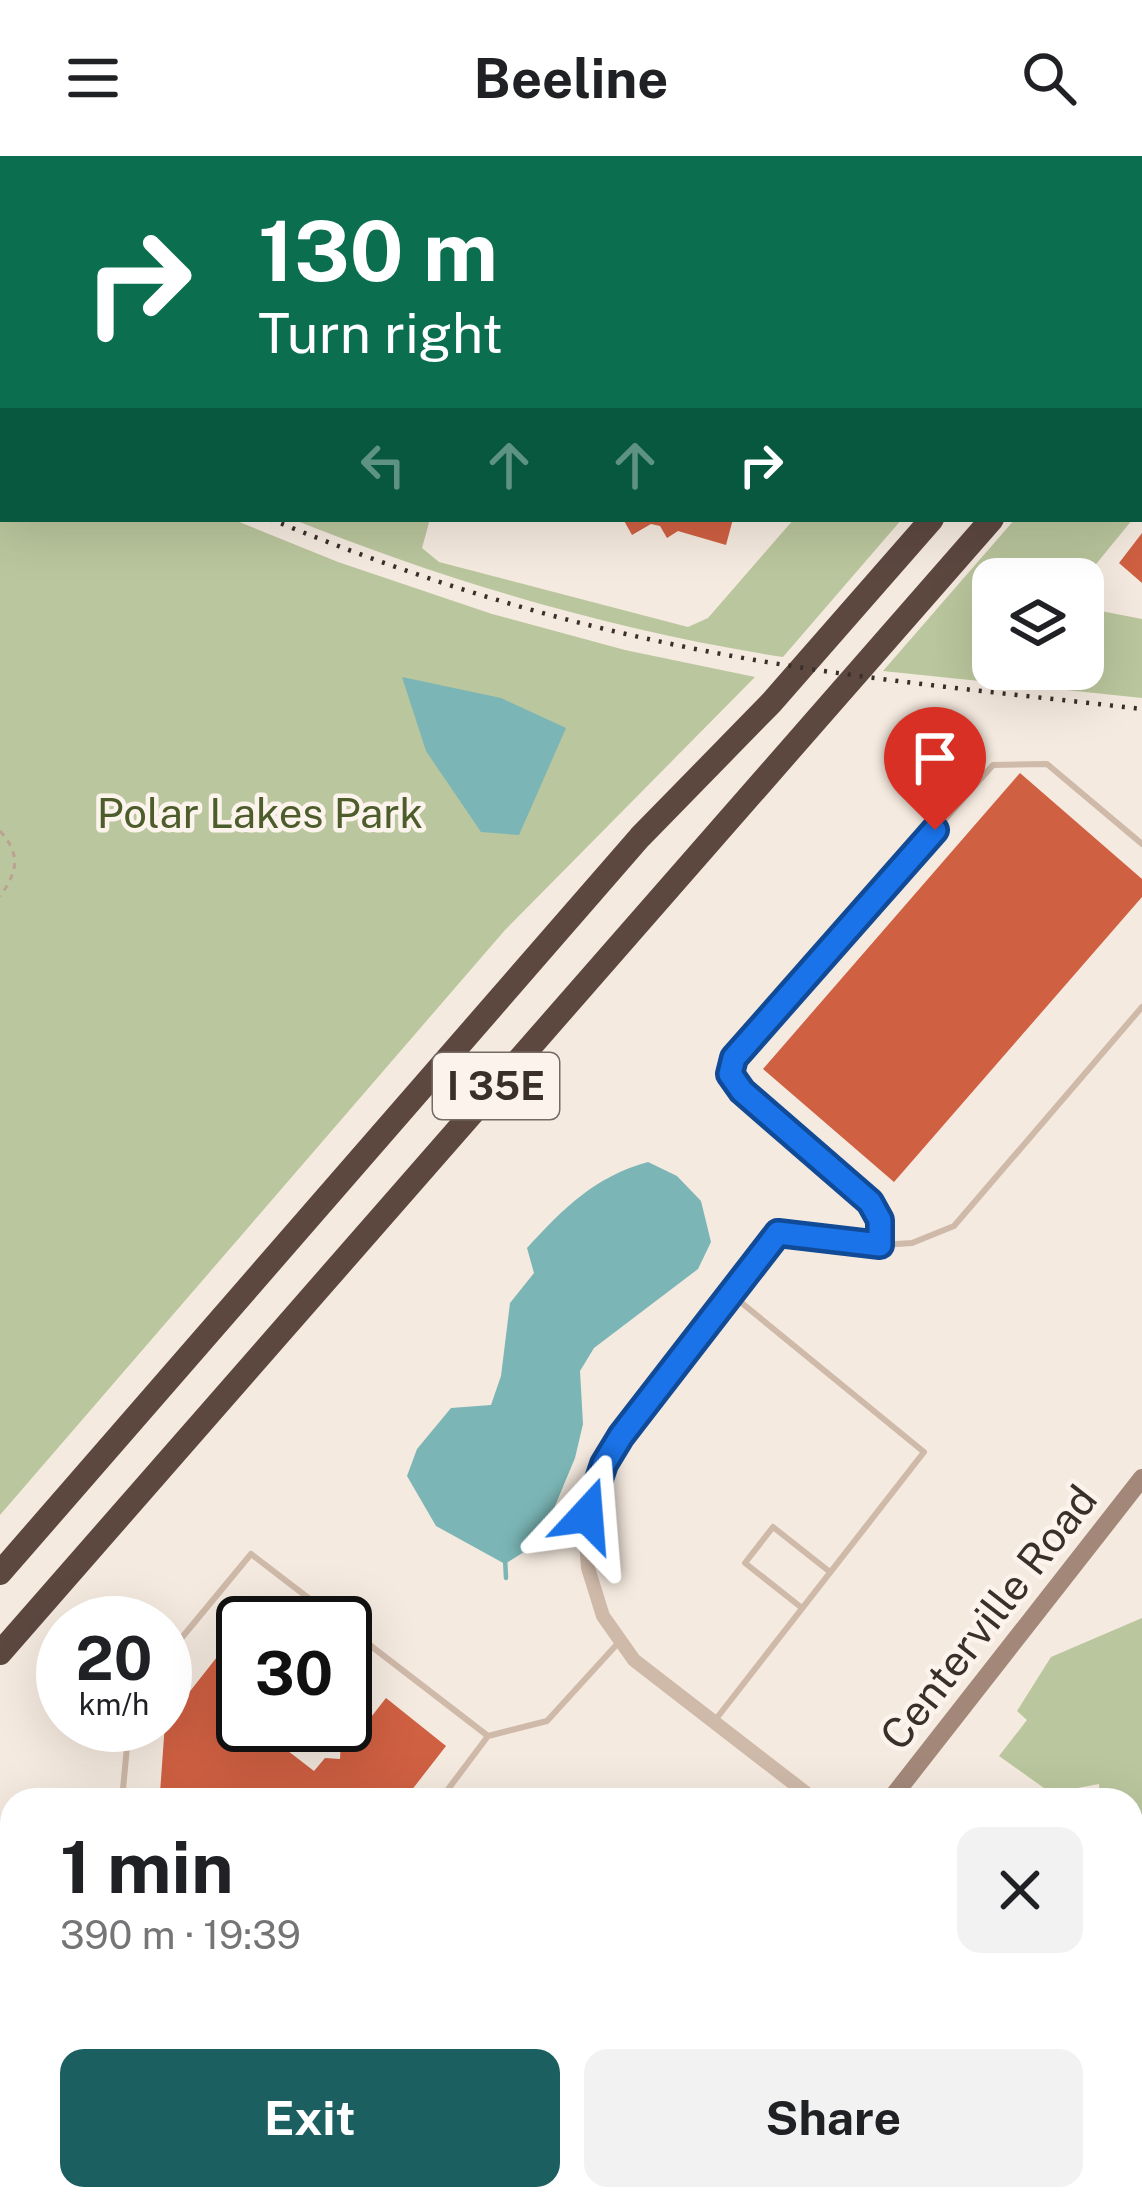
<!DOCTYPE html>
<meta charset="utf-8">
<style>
body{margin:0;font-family:"Public Sans",sans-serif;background:#f2f2f2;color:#202124;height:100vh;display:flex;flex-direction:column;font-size:45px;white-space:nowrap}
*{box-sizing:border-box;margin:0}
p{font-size:39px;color:#757577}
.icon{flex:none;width:66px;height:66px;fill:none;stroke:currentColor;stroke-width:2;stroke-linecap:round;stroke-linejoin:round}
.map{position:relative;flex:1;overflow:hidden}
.panel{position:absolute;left:0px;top:1632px;width:1143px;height:423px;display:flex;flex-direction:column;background:#fff;border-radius:36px 36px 0 0;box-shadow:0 12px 48px #0002}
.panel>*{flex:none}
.banner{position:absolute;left:0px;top:0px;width:1143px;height:366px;box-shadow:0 12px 48px #0002;background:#0b6e4f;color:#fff;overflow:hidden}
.buttons{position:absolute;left:972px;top:402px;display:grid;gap:24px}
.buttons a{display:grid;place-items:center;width:132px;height:132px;border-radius:24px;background:#fff;box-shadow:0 12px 48px #0002;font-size:60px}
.speed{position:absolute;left:36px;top:1440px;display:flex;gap:24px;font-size:60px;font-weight:700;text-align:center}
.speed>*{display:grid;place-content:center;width:156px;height:156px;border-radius:50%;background:#fff;box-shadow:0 12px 48px #0002;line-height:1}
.speed small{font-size:30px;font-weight:400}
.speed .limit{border:6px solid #111;border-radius:18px;background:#fff;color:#111}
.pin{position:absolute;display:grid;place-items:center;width:102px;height:102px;color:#fff;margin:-123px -51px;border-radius:50% 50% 50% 0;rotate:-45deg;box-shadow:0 0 12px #0007}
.pin .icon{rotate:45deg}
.me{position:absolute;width:132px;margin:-66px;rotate:19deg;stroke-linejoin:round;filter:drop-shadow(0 0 9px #0008)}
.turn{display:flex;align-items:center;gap:42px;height:252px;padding:0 60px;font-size:54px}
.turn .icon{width:156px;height:156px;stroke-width:2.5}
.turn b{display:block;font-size:84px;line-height:102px}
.lanes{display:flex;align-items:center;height:114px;padding:0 60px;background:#0003;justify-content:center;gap:60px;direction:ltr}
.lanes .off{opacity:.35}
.round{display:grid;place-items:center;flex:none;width:126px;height:126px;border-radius:24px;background:#f2f2f2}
.overview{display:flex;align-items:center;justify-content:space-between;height:204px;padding:0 60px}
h1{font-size:72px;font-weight:700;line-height:90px}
.cta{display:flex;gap:24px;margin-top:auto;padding:24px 60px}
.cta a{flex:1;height:138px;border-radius:24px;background:#1b5f61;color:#fff;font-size:48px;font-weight:700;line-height:138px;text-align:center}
.cta a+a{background:#f2f2f2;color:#202124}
header{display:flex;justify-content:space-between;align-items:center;height:156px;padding:0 60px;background:#fff;font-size:54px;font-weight:700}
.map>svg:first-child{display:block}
.green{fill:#bac69d}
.water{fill:#7bb5b5}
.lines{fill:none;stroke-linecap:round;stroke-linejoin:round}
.stream{stroke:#7bb5b5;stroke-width:4.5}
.building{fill:#d06042}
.path{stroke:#bba393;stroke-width:3;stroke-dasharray:6 6;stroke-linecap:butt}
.service{stroke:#cfb9a9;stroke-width:6}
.minor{stroke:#cfb9a9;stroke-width:14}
.secondary{stroke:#a3887a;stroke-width:18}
.motorway{stroke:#5d4840;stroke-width:24}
.rail{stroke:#3b2f2a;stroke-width:4.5;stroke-dasharray:3 9;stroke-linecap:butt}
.route-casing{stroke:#114b97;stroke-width:30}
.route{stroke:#1a73e8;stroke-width:21}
.labels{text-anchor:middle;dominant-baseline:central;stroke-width:9;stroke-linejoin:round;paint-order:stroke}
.shield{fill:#fcf4ec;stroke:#756a64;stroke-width:3}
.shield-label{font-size:39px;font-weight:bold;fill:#3b2f2a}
.park-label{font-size:42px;fill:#4c5c2b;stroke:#fcf4ec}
.street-label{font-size:42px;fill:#3b2f2a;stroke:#fcf4ec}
</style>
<header><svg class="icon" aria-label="menu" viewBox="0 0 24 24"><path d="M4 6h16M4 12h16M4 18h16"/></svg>Beeline<svg class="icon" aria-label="search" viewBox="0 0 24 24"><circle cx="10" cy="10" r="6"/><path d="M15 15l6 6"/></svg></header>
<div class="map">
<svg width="1142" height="2054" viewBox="0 0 1142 2054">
<rect width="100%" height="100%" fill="#f5eadf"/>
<path class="green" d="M0,259L3,363H232L338,406L492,458L625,494L755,521L505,774L0,1359Z
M292,363H430L422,392L439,406L688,471L708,462L794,363H902L783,501C615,475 449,426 292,363Z
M1015,363H1133L1083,424L993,423V513H1083V447L1101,455L1142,463V542L883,515Z
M1142,1462V1705L1131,1698V1644H1100L1099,1628L1051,1637L999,1600L1027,1564L1017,1555L1051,1501Z"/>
<path class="water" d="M402,521L501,542L566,572L519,679L481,676L426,595Z
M648,1006L677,1020L701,1045L711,1086L698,1113L594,1192L580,1215L583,1268L575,1302L552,1357L532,1391L505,1408L436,1370L407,1320L417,1293L451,1252L491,1249L501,1220L510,1147L534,1117L527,1092C564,1052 594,1021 648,1006Z"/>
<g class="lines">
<path class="stream" d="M505,1402L506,1422
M542,2043L547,2054"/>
</g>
<path class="building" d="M623,363H733L726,389L678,375L667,382L660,370L651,368L632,379Z
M1142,377V427L1119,407Z
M1020,617L1142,723V741L894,1026L763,913Z
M243,1468V1569H272L266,1578L314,1615L325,1602L340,1603L341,1582L354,1583L357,1562L368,1565L386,1542L446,1590L404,1644H169L160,1637L165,1567Z"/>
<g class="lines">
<path class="path" d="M0,675C21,698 18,716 0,740
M0,1979L12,1982
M176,2043L190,2054"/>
<path class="service" d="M782,1077L881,1089L912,1087L954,1070L1142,851
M881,1089L880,1063L870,1046L742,935L730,918L734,902L993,609L1047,608L1142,688
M802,1452L745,1407L773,1371L830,1416
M345,1470L488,1580
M165,1502L251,1398L341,1467
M716,1563L924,1296L732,1139
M122,1644L129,1569
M440,1644L488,1580L547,1565L619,1486
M0,1747L12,1740
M0,2005L12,2008
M131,2043L145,2054
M511,2043L525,2054"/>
<path class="minor" d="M778,1077L604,1308L588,1359L586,1385L588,1412L603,1460L634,1504L815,1644
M1118,2043L1123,2054"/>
<path class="secondary" d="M890,1644L1142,1322
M574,2054L583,2043"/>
<path class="motorway" d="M1140,124L1142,121
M1140,193L1142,191
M0,1417L640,681L771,547L932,363
M0,1497L992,363"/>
<path class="rail" d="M0,243L3,244
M270,363C394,414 522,456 653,484C814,520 979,534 1142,553"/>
</g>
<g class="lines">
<g class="route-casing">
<path id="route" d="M587,1359L604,1308L621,1280L778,1077L880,1089V1064L870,1046L742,935L730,918L734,902L935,674"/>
</g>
<use href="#route" class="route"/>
</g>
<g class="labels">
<rect class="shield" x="433" y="897" width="126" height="66" rx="9"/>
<g class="shield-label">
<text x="496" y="930">I 35E</text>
</g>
<g class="park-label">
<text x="260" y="656">Polar Lakes Park</text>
</g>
<g class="street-label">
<text transform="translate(988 1461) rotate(-52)">Centerville Road</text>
</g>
</g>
</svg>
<div class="buttons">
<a><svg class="icon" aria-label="layers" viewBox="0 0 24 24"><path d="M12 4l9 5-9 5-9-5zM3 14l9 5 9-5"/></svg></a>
</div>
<div class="speed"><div>20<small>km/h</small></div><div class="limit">30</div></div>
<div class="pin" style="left:935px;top:674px;background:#d93025"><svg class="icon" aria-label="arrive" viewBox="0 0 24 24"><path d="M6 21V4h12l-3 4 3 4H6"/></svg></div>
<svg class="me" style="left:587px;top:1359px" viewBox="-20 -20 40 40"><path d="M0-17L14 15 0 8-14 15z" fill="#1a73e8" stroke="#fff" stroke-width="4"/></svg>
<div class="banner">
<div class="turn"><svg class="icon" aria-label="right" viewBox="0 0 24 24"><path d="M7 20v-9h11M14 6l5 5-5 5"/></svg><div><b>130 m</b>Turn right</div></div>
<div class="lanes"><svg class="icon off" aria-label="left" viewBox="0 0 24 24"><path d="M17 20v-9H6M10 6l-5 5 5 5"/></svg><svg class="icon off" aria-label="ahead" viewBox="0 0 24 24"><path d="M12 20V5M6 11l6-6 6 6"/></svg><svg class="icon off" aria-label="ahead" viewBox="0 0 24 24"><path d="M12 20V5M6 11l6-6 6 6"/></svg><svg class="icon" aria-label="right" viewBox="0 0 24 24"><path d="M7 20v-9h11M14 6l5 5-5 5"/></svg></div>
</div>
<section class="panel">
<div class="overview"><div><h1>1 min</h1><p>390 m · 19:39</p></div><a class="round"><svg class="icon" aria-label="close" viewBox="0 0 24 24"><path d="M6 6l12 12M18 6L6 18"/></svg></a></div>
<div class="cta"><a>Exit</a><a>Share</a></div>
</section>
</div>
